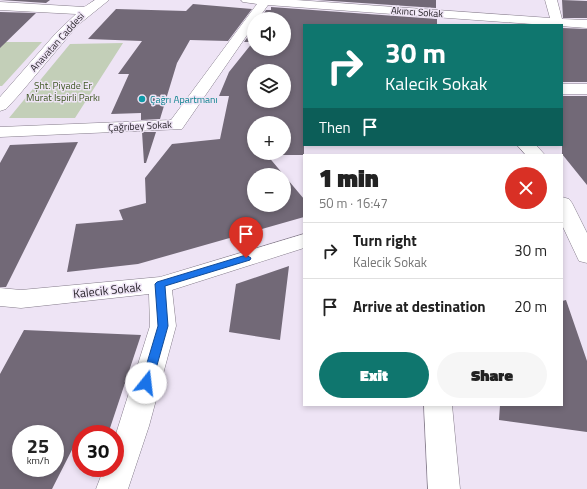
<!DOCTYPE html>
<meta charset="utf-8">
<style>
body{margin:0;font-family:"Titillium Web",sans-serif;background:#f6f6f6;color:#222;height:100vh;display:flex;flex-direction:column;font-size:15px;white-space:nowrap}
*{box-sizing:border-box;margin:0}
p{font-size:13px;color:#767676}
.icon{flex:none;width:22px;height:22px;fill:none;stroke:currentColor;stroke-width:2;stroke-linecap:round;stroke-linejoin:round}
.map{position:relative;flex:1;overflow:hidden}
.details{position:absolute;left:303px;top:154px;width:260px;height:252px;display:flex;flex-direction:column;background:#fff;border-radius:0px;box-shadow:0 2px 6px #0003}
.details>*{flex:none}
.top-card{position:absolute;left:303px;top:24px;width:260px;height:122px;border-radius:0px;box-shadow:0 2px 6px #0003;background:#0f766e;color:#fff;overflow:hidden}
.tools{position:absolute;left:247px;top:12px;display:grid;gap:8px}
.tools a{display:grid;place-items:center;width:44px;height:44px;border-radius:50%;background:#fff;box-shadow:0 2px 6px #0003;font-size:20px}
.speed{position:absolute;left:12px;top:425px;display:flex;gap:8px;font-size:20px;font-weight:700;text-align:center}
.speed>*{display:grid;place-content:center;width:52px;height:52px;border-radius:50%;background:#fff;box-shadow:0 2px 6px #0003;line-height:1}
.speed small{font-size:10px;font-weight:400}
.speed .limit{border:6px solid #d22;background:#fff;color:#111}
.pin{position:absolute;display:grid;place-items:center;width:34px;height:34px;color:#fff;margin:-41px -17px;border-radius:50% 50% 50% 0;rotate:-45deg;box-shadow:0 0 4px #0007}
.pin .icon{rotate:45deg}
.me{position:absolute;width:44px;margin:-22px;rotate:16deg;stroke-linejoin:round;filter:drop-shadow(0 0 3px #0008)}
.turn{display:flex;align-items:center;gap:14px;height:84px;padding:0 16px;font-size:18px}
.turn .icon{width:52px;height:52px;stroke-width:2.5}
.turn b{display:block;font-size:28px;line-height:34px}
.then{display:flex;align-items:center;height:38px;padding:0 16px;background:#0003;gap:8px;font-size:15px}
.round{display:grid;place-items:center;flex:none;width:42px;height:42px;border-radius:21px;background:#f6f6f6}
.head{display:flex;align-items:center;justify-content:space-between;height:68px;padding:0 16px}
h1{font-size:24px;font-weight:800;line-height:30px}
.primary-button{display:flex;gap:8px;margin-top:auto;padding:8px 16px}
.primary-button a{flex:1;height:46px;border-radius:24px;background:#0f766e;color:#fff;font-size:16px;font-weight:800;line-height:46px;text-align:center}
.primary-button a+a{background:#f6f6f6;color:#222}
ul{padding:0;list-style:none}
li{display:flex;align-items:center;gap:12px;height:56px;padding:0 16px;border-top:1px solid #e0e0e0}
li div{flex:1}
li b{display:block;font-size:15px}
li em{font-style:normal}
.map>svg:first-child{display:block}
.green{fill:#c3cfb8}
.building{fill:#726977;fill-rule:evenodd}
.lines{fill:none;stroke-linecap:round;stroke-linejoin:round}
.minor-casing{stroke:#857c8b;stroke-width:1}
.minor{fill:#fff;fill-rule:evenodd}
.route{fill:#1a73e8;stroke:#114b97}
.culture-dot{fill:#0f9aa8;stroke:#eee4f5;stroke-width:1.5}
.labels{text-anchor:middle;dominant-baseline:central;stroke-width:3;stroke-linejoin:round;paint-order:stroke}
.far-street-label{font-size:10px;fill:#231f25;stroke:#eee4f5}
.far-park-label{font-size:10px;fill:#3c5420;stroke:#eee4f5}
.far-culture-label{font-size:10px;fill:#0d838f;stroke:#eee4f5;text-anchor:start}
.street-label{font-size:12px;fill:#231f25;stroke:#eee4f5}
</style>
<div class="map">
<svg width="587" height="489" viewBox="0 0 587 489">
<rect width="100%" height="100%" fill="#eee4f5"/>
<path class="green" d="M0,42H42L2,86H0Z
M123,43L75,118H9L70,44Z"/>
<path class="building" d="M0,0H50L46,3Z
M317,0H436V8Z
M562,0L587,1V18H563Z
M193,4L252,9L228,41L190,40L177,63L160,119L141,120V113L111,114L129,74H118L142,41L88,39L116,9L186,11Z
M271,7L437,19V25H304V155H267L304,199V217L138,264L67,272L76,224L123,220L119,210L146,203L145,178L172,144L220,139L229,96H219L229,72L253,42H244L254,28V49H284V19H260L266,10H271ZM254,71H284V101H254ZM254,123H284V153H254ZM254,175H284V205H254Z
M0,12L36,13L0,48Z
M562,28L587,29V82H562Z
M562,96H587V185L562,154Z
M142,132H156L146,163H144Z
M78,142L6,287H0V163L10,145Z
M289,266L280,340L229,332L236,284Z
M566,300L587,361V432L499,420L500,405H562V301Z
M24,330L141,335L108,434H80L52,489H0V374ZM21,434H55V468H21Z"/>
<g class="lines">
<g class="minor-casing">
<path id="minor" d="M95,0H109L78,25L18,96L6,109L0,111V97L56,33L76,14L0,10V2L84,7Z
M241,0H296L550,18L545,0H557L562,19L587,20V28L268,5L258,19H254V25L182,129L0,137V127L171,120L257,4L243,2Z
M562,84H587V94H562Z
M517,145H536L545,155H526Z
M562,197L569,199L572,203L587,233V263L579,261L562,225Z
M304,234V248L172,290L176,326L149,426L128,489H96L104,468H115V437L150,326L149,294L21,308L0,306V288L21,290L160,277Z
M424,405H452L460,489H428Z"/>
</g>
<use href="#minor" class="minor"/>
</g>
<path class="route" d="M246,255L251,258L250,260L165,286L168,326L152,383L150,387H142L141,383L158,326L155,284L157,282Z"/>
<circle class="culture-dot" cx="142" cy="99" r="4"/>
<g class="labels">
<g class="far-street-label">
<text transform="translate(417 12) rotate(4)">Akıncı Sokak</text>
<text transform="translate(57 42) rotate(-48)">Anavatan Caddesi</text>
<text transform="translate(140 126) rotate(-3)">Çağrıbey Sokak</text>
</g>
<g class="far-park-label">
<text x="63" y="85">Şht. Piyade Er<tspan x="63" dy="12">Murat İspirli Parkı</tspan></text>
</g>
<g class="far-culture-label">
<text x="150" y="99">Çağrı Apartmanı</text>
</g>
<g class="street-label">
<text transform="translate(107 290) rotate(-6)">Kalecik Sokak</text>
</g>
</g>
</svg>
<div class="tools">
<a><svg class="icon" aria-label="sound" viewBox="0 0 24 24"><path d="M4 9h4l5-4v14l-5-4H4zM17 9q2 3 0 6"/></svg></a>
<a><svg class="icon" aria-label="layers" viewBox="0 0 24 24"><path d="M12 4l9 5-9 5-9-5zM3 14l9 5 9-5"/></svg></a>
<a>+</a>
<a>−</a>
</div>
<div class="speed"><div>25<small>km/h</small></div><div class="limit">30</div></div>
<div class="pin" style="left:246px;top:258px;background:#d93025"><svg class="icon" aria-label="arrive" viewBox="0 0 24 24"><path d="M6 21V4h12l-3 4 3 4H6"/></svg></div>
<svg class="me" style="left:146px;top:383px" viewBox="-20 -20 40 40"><circle r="19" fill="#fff"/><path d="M0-13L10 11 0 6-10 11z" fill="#1a73e8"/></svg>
<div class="top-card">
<div class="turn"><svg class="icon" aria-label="right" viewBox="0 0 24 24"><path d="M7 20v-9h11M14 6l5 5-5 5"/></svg><div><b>30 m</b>Kalecik Sokak</div></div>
<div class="then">Then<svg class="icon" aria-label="arrive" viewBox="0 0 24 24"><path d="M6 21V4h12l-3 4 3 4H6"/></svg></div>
</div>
<section class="details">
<div class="head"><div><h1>1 min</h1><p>50 m · 16:47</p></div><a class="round" style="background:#d93025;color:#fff"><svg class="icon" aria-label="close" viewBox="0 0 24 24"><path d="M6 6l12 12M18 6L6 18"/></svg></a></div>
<ul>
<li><svg class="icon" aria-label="right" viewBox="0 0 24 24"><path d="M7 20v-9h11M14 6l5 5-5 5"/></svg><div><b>Turn right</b><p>Kalecik Sokak</p></div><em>30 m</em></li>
<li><svg class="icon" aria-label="arrive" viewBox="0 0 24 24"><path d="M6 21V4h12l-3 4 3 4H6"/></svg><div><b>Arrive at destination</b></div><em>20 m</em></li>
</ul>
<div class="primary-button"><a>Exit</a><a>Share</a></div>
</section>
</div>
